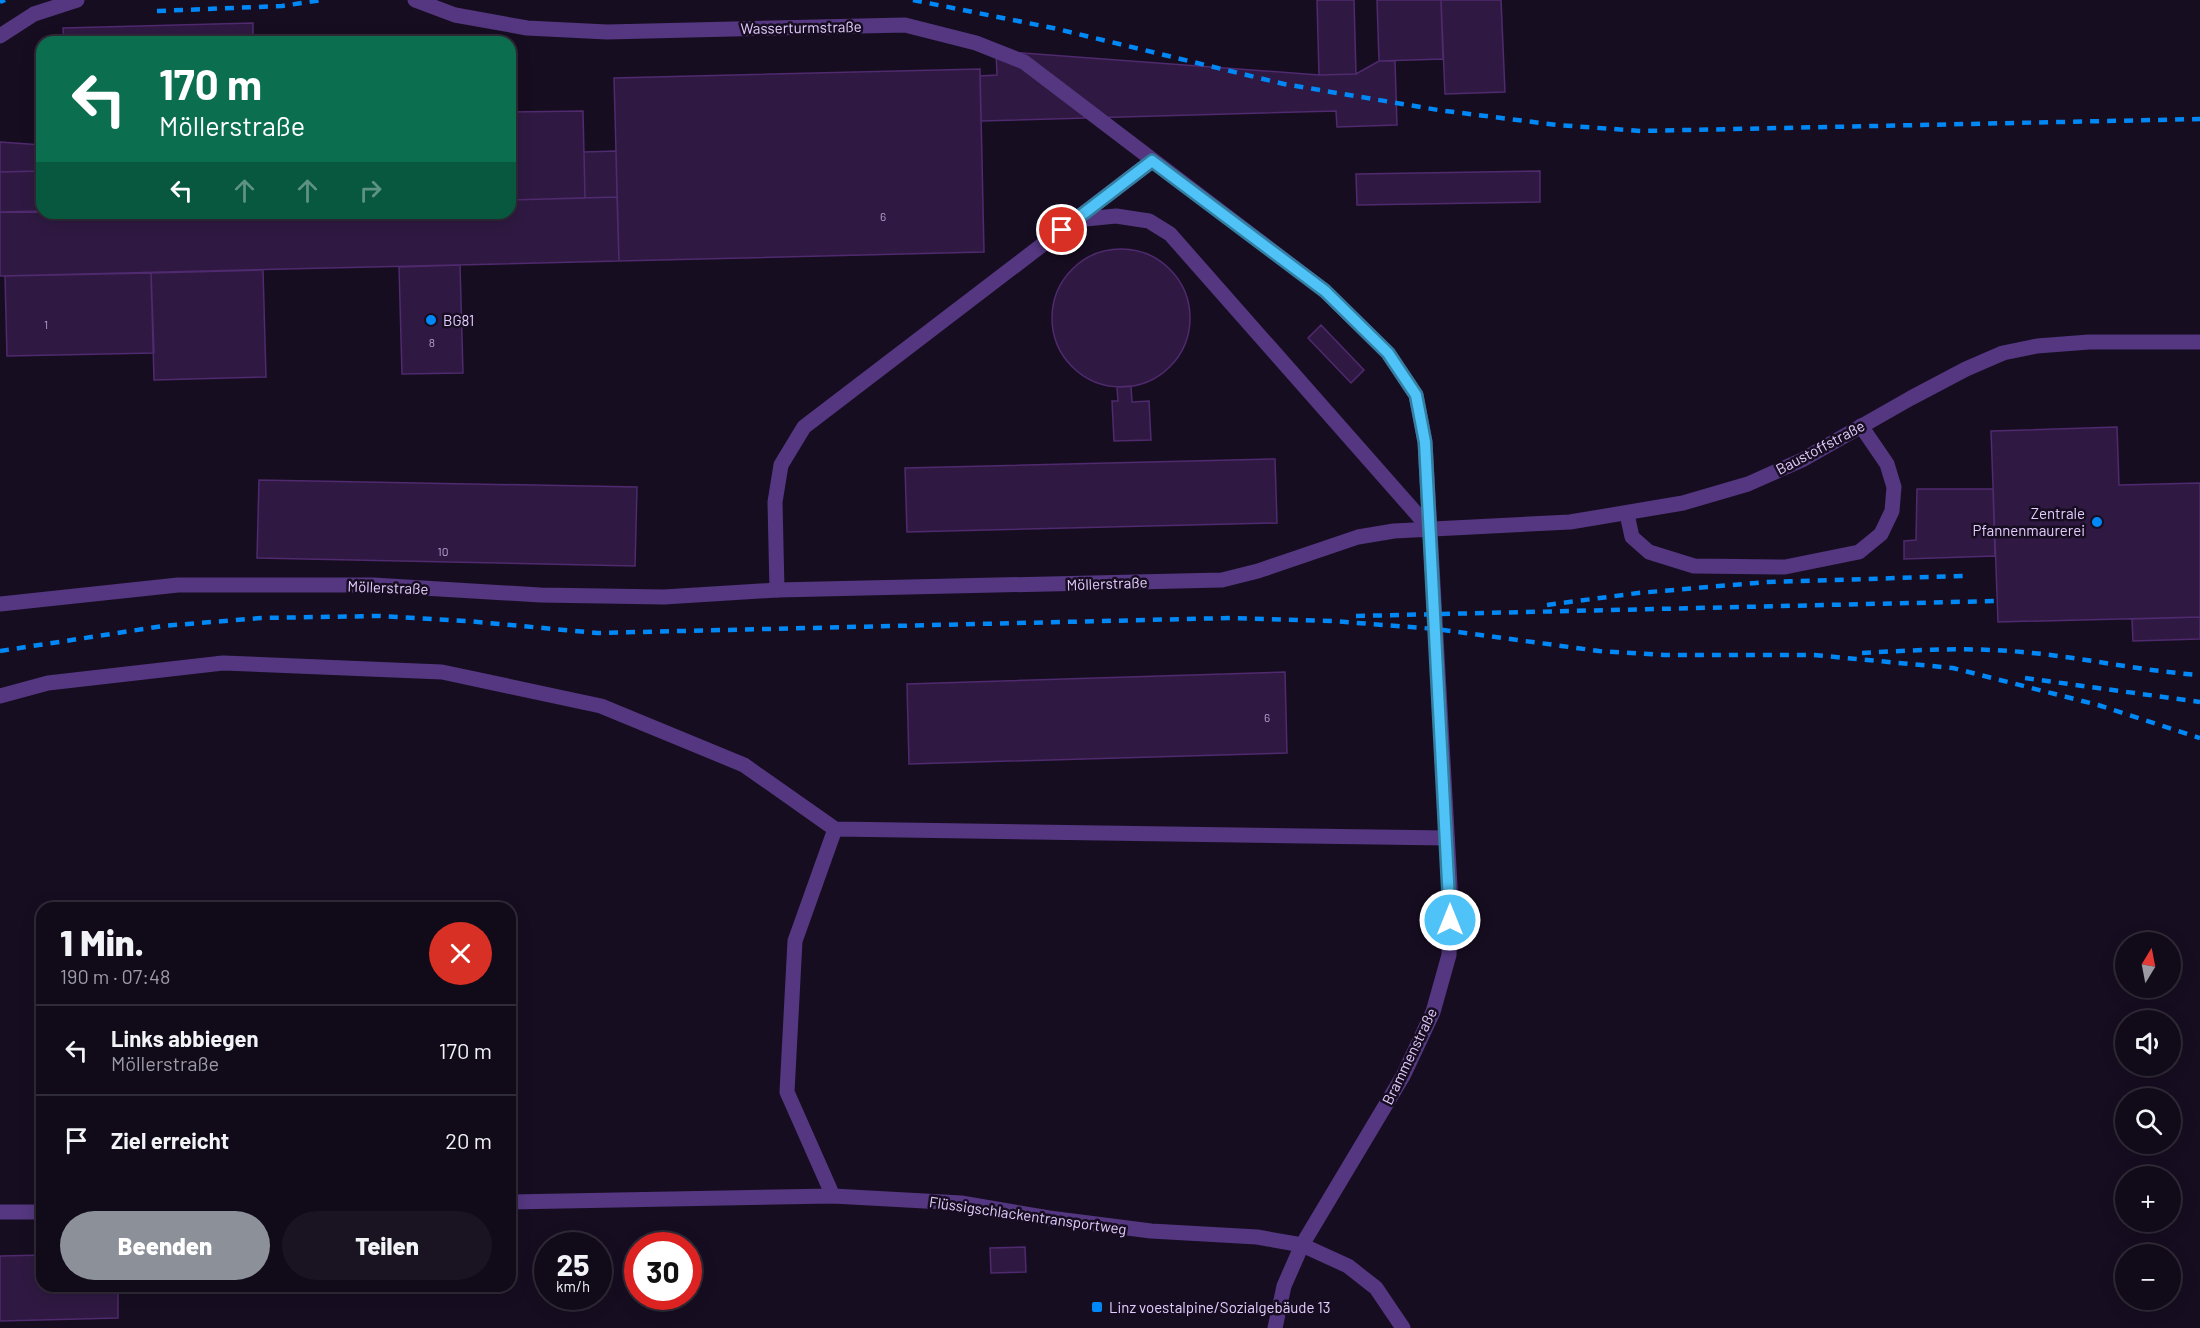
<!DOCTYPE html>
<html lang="de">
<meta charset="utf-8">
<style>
body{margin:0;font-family:Barlow,sans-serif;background:#1a1322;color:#f1f3f6;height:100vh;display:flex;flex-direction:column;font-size:22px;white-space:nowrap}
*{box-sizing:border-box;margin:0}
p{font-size:20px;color:#9c9aa2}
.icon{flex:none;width:33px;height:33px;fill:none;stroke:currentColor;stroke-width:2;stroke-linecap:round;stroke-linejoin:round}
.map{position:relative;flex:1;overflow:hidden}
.details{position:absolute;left:36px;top:902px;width:480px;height:390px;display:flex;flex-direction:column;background:#110a19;border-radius:18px;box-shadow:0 3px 15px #0003,0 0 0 2px #302b38}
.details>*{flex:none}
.hud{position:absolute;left:36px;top:36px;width:480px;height:183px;border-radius:18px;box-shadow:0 3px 15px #0003,0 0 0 2px #302b38;background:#0b6e4f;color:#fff;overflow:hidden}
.needle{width:39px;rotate:10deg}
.tools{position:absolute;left:2115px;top:932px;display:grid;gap:12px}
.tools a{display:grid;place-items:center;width:66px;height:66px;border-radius:50%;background:#110a19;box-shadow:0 3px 15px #0003,0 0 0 2px #302b38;font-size:30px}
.speed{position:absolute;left:534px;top:1232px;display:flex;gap:12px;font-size:30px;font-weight:700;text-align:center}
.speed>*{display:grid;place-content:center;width:78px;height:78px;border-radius:50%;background:#110a19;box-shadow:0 3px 15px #0003,0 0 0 2px #302b38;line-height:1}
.speed small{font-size:15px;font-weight:400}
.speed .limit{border:9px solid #d22;background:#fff;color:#111}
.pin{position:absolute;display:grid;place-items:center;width:51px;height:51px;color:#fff;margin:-26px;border:3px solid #fff;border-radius:50%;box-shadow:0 2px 6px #0007}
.me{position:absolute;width:66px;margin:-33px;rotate:0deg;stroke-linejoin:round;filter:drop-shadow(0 0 4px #0008)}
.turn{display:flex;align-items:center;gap:21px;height:126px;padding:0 24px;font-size:27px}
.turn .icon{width:78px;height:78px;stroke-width:2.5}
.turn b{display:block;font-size:42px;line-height:51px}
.lanes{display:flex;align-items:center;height:57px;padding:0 24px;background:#0003;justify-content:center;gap:30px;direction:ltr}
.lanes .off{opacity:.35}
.round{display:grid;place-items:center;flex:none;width:63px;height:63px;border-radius:32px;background:#1a1322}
.overview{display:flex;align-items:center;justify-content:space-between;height:102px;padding:0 24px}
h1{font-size:36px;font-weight:800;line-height:45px}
.cta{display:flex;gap:12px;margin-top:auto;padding:12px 24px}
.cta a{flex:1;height:69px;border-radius:36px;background:#8c9099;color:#fff;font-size:24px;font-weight:800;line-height:69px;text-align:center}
.cta a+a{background:#1a1322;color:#f1f3f6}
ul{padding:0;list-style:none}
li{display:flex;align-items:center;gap:18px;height:90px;padding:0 24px;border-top:2px solid #302b38}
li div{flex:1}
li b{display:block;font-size:22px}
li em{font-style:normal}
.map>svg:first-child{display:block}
.building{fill:#2f1942;stroke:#4f2a6e;stroke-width:1.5}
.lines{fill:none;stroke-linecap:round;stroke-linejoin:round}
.lane{stroke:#543780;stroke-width:15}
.street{stroke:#543780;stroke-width:15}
.rail{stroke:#0088f7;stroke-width:4.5;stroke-dasharray:9 8;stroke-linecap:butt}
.route-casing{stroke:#337fa1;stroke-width:15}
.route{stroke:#4fc3f7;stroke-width:10}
.poi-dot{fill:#0088f7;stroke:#170d21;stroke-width:2}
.labels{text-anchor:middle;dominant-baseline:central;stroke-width:5;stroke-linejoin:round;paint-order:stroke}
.number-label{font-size:12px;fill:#b79fd0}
.street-label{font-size:15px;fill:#e4ccff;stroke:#170d21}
.poi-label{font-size:15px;fill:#e4ccff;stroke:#170d21;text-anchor:start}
</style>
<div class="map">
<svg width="2200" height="1328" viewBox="0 0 2200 1328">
<rect width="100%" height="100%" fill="#170d21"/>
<path class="building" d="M1317,0H1354L1356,74L1319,75Z
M1377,0H1441L1443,59L1379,61Z
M1441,0H1501L1505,92L1445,94Z
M253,23V42H64L63,28Z
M996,51L1319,75L1356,74L1379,61H1395L1397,125L1337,127L1336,111L981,121L980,76L997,75Z
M980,69L984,252L619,261L614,78Z
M583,111L585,198L510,200V112Z
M0,142L42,145V171L0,172Z
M616,151L617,197L585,198L584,152Z
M42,171V211L0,212V172Z
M1540,171V202L1357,205L1356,174Z
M617,197L619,261L0,276V212L510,213V200Z
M1052 318a69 69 0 1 1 138 0a69 69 0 1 1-138 0Z
M460,265L463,373L402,374L399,267Z
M263,270L266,377L154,380L151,273Z
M151,273L154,353L7,356L5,276Z
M1321,325L1364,370L1351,383L1308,338Z
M1131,386L1132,402L1149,401L1151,440L1114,441L1112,401H1118L1117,387Z
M2117,427L2119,485L2200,483V617L1998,622L1991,431Z
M1275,459L1277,523L907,532L905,468Z
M259,480L637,487L635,566L257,558Z
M1917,489H1993L1995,556L1904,559V541L1916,540Z
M2200,617V639L2133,641L2132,619Z
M1285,672L1287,753L909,764L907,684Z
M1025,1247L1026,1272L991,1273L990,1248Z
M42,1255V1286H118V1318L0,1321V1256Z"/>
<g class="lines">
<path class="lane" d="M1075,220L1116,216L1149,221L1170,234L1430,529
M1627,514L1632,537L1649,552L1694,566L1785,567L1859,552L1881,534L1892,511L1894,487L1887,464L1861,426
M777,590L775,502L781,465L804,427L1152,161
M0,696L48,683L223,663L442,672L601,706L744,765L835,829L1447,838
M833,1196L787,1092L795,941L835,829
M510,1202L833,1196L961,1203L1049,1218L1151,1231L1257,1237L1302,1245L1348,1266L1376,1288L1403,1328
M0,1212H42"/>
<path class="street" d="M415,0L455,15L527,28L607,32L905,25L976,43L1024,62L1325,291L1388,353L1416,395L1425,442L1451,903L1449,955L1433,1012L1403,1076L1302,1245L1284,1286L1275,1328
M0,36L34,14L77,0
M0,604L178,585H373L540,595L664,597L777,590L1222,580L1258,571L1358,537L1394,531L1570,522L1683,503L1748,484L1802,460L1911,398L1966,369L2003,353L2037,346L2089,342H2200"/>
<path class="rail" d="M913,0L1053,28L1284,84L1438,110L1557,125L1641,131L2200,119
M0,2L5,0
M157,11L282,6L322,0
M1547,605L1638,593L1767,582L1964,576
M1356,616L1997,601
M0,651L163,626L261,618L379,616L467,621L597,633L1230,618L1332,621L1436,629L1599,651L1664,655H1814L1953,668L2098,705L2200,738
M1862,653C1915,650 1969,647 2022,652C2082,657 2140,671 2200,675
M2025,678L2200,702"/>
</g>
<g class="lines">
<g class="route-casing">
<path id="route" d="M1062,230L1152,161L1325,291L1388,353L1416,395L1425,442L1450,920"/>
</g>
<use href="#route" class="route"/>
</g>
<g class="poi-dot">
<circle cx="431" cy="320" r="6"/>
<circle cx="2097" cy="522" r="6"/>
<rect x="1091" y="1301" width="12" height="12" rx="3"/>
</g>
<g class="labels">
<g class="number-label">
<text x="883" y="216">6</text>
<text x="46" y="324">1</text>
<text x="432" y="342">8</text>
<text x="443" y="551">10</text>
<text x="1267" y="717">6</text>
</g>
<g class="street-label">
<text transform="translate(801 27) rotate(-1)">Wasserturmstraße</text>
<text transform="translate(1820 447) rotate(-28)">Baustoffstraße</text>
<text transform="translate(1107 583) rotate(-2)">Möllerstraße</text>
<text transform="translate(388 587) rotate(2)">Möllerstraße</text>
<text transform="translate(1409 1056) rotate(-64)">Brammenstraße</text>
<text transform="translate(1028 1215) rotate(8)">Flüssigschlackentransportweg</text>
</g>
<g class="poi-label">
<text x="443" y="320">BG81</text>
<text x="2085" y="513" text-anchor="end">Zentrale<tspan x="2085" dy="17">Pfannenmaurerei</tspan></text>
<text x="1109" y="1307">Linz voestalpine/Sozialgebäude 13</text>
</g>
</g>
</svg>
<div class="tools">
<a><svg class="needle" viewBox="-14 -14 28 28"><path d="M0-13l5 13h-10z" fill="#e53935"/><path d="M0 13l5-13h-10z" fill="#9c9aa2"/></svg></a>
<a><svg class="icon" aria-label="sound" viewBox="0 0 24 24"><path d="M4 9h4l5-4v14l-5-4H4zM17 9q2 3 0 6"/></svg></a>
<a><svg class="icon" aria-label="search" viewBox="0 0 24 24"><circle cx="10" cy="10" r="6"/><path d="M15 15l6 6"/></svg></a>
<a>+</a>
<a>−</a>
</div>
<div class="speed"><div>25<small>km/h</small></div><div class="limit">30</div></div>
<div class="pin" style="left:1062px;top:230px;background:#d93025"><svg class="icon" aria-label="arrive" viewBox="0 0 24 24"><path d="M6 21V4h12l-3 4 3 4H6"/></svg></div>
<svg class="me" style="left:1450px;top:920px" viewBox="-20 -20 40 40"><circle r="17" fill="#4fc3f7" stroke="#fff" stroke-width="3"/><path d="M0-11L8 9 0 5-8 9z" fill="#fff"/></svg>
<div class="hud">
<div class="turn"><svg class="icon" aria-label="left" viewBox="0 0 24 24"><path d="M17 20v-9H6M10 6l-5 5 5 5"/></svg><div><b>170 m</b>Möllerstraße</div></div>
<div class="lanes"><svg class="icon" aria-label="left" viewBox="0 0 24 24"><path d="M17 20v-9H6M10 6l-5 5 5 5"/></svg><svg class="icon off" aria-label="ahead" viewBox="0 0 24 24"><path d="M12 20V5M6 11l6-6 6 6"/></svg><svg class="icon off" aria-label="ahead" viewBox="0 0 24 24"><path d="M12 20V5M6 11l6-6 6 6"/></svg><svg class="icon off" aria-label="right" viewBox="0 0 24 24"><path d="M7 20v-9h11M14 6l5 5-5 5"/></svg></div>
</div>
<section class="details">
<div class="overview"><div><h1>1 Min.</h1><p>190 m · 07:48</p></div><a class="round" style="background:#d93025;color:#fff"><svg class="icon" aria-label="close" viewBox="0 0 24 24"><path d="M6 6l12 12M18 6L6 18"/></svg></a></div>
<ul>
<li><svg class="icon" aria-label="left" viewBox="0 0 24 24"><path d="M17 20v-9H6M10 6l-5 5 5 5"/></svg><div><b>Links abbiegen</b><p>Möllerstraße</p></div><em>170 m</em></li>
<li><svg class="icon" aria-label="arrive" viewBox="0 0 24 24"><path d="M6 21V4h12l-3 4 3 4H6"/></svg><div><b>Ziel erreicht</b></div><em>20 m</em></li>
</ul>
<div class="cta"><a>Beenden</a><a>Teilen</a></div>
</section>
</div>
